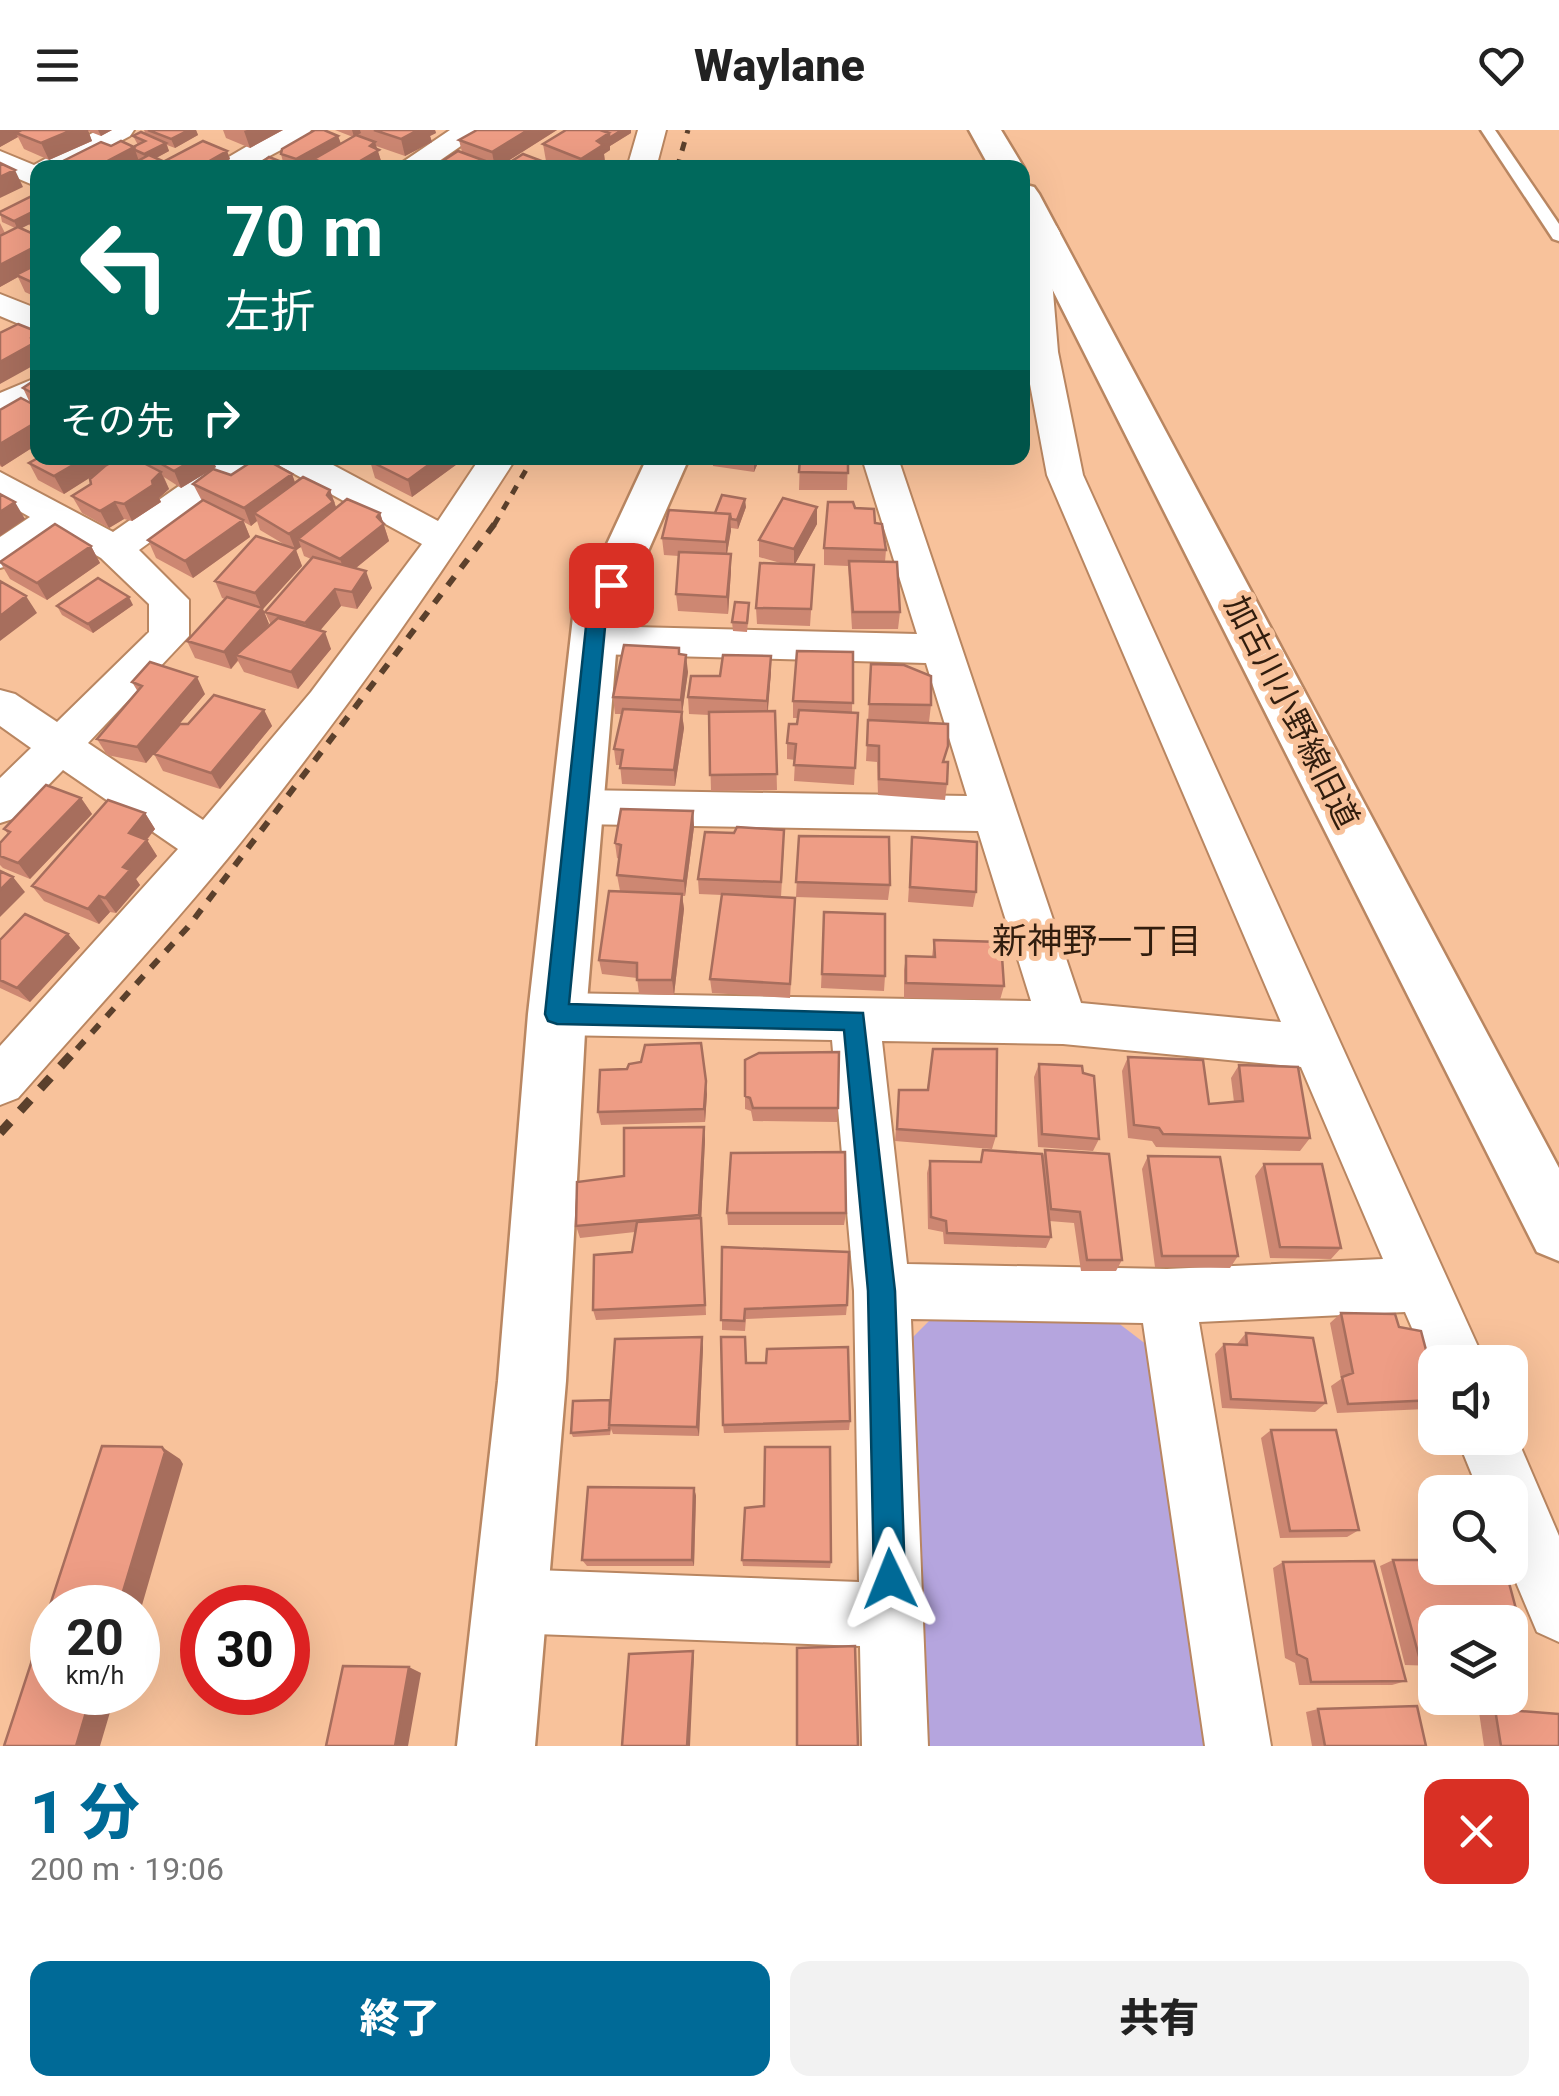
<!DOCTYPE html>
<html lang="ja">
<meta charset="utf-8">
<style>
body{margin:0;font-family:Roboto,"Noto Sans JP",sans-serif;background:#f2f2f2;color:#222;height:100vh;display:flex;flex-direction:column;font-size:38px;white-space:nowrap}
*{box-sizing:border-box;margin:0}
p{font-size:32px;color:#767676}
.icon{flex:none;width:55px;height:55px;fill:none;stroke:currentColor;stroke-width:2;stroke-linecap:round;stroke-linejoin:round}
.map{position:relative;height:1616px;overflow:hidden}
.drawer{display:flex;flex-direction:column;background:#fff;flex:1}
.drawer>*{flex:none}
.hud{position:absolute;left:30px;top:30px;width:1000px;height:305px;border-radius:20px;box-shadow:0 10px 40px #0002;background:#00695c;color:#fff;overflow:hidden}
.buttons{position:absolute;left:1418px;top:1215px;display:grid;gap:20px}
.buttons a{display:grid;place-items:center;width:110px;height:110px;border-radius:20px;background:#fff;box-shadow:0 10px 40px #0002;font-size:50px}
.speed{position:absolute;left:30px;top:1455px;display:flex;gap:20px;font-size:50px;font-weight:700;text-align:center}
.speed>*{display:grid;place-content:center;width:130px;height:130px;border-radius:50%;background:#fff;box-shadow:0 10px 40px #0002;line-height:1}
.speed small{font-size:25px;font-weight:400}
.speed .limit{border:15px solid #d22;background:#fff;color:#111}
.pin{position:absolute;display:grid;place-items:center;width:85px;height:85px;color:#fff;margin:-42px;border-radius:20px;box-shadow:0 5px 15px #0006}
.me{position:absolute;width:110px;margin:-55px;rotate:358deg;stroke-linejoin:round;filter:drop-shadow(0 0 8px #0008)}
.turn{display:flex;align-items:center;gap:35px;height:210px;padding:0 30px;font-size:45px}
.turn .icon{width:130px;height:130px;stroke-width:2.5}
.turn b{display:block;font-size:70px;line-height:85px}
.then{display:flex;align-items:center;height:95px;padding:0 30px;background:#0003;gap:20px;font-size:38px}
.round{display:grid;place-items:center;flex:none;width:105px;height:105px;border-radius:20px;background:#f2f2f2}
.head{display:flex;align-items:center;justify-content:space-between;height:170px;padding:0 30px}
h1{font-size:60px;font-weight:800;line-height:75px;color:#006a97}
.action{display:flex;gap:20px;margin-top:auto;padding:20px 30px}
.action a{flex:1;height:115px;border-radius:20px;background:#006a97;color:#fff;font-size:40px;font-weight:800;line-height:115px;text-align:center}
.action a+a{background:#f2f2f2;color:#222}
header{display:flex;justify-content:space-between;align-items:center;height:130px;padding:0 30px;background:#fff;font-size:45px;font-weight:800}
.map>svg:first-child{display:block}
.green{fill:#b5a5de}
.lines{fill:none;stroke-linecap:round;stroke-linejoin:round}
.lane-casing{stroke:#b98661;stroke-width:5}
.street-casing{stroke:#b98661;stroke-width:4}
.secondary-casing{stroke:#b98661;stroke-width:5}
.lane{fill:#fff;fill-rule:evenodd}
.street{fill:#fff;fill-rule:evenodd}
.secondary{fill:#fff;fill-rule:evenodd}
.rail-far2{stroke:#5b402c;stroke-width:5;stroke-dasharray:9 9;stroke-linecap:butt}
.rail-far1{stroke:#5b402c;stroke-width:6;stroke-dasharray:11 11;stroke-linecap:butt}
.rail{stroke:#5b402c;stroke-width:9;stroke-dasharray:15 15;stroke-linecap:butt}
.wall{fill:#cd8772;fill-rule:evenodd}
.shaded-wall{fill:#a76e5d}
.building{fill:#ee9d85;stroke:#a76e5d;stroke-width:2.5}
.route{fill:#006a97;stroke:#004562;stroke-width:2.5}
.labels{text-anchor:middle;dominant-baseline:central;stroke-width:10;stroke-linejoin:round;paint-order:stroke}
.street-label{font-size:32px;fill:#311d0e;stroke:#f8c29b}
.neighbourhood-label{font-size:35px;fill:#311d0e;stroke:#f8c29b}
</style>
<header><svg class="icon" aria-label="menu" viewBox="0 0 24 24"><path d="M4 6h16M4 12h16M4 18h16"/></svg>Waylane<svg class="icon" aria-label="heart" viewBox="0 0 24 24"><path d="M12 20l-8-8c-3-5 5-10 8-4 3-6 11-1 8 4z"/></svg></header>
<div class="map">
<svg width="1559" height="1616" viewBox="0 0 1559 1616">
<rect width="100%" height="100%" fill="#f8c29b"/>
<path class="green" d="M1113,1189L1151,1218L1210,1616H914L899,1221L930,1190Z"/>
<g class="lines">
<g class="lane-casing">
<path id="lane" d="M1481,0H1495L1559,94V111L1553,109Z"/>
</g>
<g class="street-casing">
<path id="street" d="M98,0H134L130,6L70,38H38V57L0,41V21L34,35Z
M275,0H311L307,6L247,38H210Z
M450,0H484L429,38H394Z
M638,0H666L656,38H627Z
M1045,94L1056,96L1060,103L1052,150L1058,222L1083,345L1485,1232H1435V1251L1405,1182L1199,1192L1271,1616H1205L1143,1193L911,1189L928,1616H862L860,1516L509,1503L487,1493L477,1471L487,1449L509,1439L859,1452L854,1161L832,910L557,905L540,899L532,884L540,869L557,863L1031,871L978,701L577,694L561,689L555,677L561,665L577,660L967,666L926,533L594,524L580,520L574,510L580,500L594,496L917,504L862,328H898L1081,873L1281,892L1047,345L1024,222L1022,192V138L1034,96ZM882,911L1063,914L1301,937L1383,1129L1167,1139L907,1134Z
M0,164L38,179V202L0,186Z
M38,247V271L0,288V263Z
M219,328H260L255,336L139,420L189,470V506L88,613L203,690L311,562L422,414L280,336L275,328H320L438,391L480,328H516C428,466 332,600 228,728C162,808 88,888 18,968L0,975V916L178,719L63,640L16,688L0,693V648L31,618L0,596V560L15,564L57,592L149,502V474L101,428L58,403L14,434L0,438V407L30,387L0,370V342L113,402Z
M1510,1292L1559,1406V1512L1537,1502L1510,1438V1362H1479L1457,1308H1510Z"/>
</g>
<g class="secondary-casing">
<path id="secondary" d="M969,0H1001L1024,38L1022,40L990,38Z
M1022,54L1034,57L1039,64L1559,1038V1131L1537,1122L1022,99Z
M647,328H689L619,487L586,884L566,1251L535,1616H457L498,1251L528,884L573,487Z"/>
</g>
<use href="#lane" class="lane"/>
<use href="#street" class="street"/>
<use href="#secondary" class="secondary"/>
<path class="rail-far2" d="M677,38L688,0
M494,395L533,328"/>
<path class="rail-far1" d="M77,919L188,797L496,392"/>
<path class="rail" d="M0,1003L79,916"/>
</g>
<path class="wall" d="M0,0H112L101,6L88,1L92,11L49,30L24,19L18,7L0,17Z
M144,0H196L198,5L175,18L167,15L169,21L156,28L166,32L227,21L230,29L215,38H56L55,35L111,16L134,17L138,15L133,6L145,3Z
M223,0H283L250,18L226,8Z
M335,0H435L436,3L430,6L432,12L405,26L376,16L383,37L381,38H317L314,29L339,15L298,38L283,32L281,24L338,6L341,14L353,7Z
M477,0H557L497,38L489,37L462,22L459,10Z
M566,0H631V3L610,16V20L604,24L605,32L596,38H562L546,31L543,14Z
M38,67V168L25,162L18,147L0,157V93L5,103L15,98L2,92L0,82ZM29,94L34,104L21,98Z
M38,249V314L2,337L0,336V280L30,273L23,258Z
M38,328H113L114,330H139L138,328H218L213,331L216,337L181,358L164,347L169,359L159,368L161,372L132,391L124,389L109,398L82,383L72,366L91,354L95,344L64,364L38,350L29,333Z
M374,328H464V329L412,367L375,348L370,331Z
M713,328H765L763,335H757L754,342L713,336Z
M800,328H848L847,360H799Z
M292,344L295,353L330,360L336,378L380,383L389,411L356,438L372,458L357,479L341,476L320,500L331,519L298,559L244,542L238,531L231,539L195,528L187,511L225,469L222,468L215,451L287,416L260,400L257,391L251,396L244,392L250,407L193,448L156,428L148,410L202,371L193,354L231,345ZM301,417L304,426L311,429L265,482L271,495L264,500L269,494L263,479L302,436L296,420Z
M746,377L738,399L731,398L727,424H731V441L728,484L678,481L676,464L679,426L664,425L662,408L715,383Z
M817,377V394L795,434L813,452L810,496L757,494L756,478L784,434L759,427V410Z
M855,378L875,393L886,420L885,432L900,482L898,499H852L848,436L824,435V418Z
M91,416L100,433L47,470L10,449L0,432Z
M133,475L93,503L62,485L57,476Z
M749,482L747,502L733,501L732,492Z
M853,522L852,582L858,583L854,655L794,651L795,630L787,629V613L797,594L798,588H793V571Z
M680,524L688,542L682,584L684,598L675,656L622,654L620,635H616L614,619L622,584H615L613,567Z
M871,534L931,575L929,592L883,590L945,632L947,654L945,670L878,665L877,632L866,631Z
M771,542L768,581H775L777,660L711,661L709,585L689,584L688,567Z
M132,552L205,564L146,633L107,625L97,609L138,562Z
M264,580L272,596L220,659L163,641L154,624Z
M81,668L92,684L30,749L3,738L0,735V713L8,704L4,699Z
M693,681L694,697L685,766H682L684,779L674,865L639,864L637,848L602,844L599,830L620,761L617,745L619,729L617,728L615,713Z
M145,683L155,699L147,710L157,726L136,749L140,755L116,783L110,782L99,794L44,771L32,756Z
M799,706L890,755L888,770L796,767Z
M912,707L976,762L973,777L908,772Z
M784,715L781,767L795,783L790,868L712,863L710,849L722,765L699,764L698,749Z
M824,782L885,846L884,861L821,858Z
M68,804L80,818L30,872L0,858V810Z
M934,810L1004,856L1000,870L904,868V840L906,826L932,827Z
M933,919L996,1006L992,1019L895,1011L899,960H927Z
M1128,927L1209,974L1234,972L1231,948L1239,935L1310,1008L1300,1021L1156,1017L1152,1011L1128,1008L1122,941Z
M745,930L838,978L837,992L753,991L751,981L745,979Z
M1039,934L1099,1009L1093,1021L1038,1017L1034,947Z
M707,964L705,992L601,995L598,982Z
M704,997L705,1010L701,1092L706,1185L596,1190L593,1180L632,1122L635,1102L580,1108L576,1096L624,1046Z
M983,1020L1042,1028L1045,1020L1122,1130L1116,1141H1081L1074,1093L1049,1091L1051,1107L1046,1118L944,1114L943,1102L928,1099L927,1043L930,1031L980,1032Z
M1148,1026L1238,1126L1230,1138L1155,1137L1142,1039Z
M1264,1034L1341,1118L1331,1129L1270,1128L1255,1046Z
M727,1083H846L844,1095H728Z
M722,1117L847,1175L846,1185L746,1189L745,1201L722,1200Z
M1341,1183L1399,1197L1435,1254V1272L1426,1279L1337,1283L1331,1256L1341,1249L1330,1193Z
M1246,1203L1326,1273L1315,1282L1222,1278L1215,1224L1224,1214H1237Z
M703,1217L699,1306L613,1304L611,1299L610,1305L573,1307L571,1303L610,1270Z
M746,1233L850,1291L849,1300L724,1303L723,1295Z
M1271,1300L1359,1400L1347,1407L1280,1408L1261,1308Z
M694,1358L696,1366L694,1436H587L582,1430Z
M742,1430L831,1432L830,1438L743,1436Z
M1393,1430H1435V1438H1505L1526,1516L1510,1520V1492H1435V1536L1405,1535L1380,1436Z
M1283,1432L1406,1551L1392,1555H1299L1295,1533L1285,1528L1273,1438Z
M1318,1579L1426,1616H1312L1306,1582Z
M1495,1579L1559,1616H1484L1479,1582Z"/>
<path class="shaded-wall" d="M0,0H32L16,3L18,7L0,17Z
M72,0H88L92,11L49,30L41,13Z
M98,0H112L101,6Z
M189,0H196L198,5L175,18L171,9Z
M247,0H283L250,18L244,1Z
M352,0H360L361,3L354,7Z
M418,0H435L436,3L430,6L432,12L405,26L401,9Z
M528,0H557L497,38H495L492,22Z
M622,0H631V3L610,16V20L604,24L605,32L596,38H582L581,29L597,11L609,3Z
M338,6L341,14L298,38L296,29Z
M375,12L383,37L348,38L370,16Z
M166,13L169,21L147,33L144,24Z
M134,17L140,34L133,38H94Z
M227,21L230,29L215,38H197Z
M15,40L23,57L0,68V47Z
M38,79V90L18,100L14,91Z
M38,115V136L16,145L18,147L0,157V135Z
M38,203V233L0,254V232Z
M38,291V314L2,337L0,334V314Z
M85,328H113L115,332L64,364L54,346Z
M196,328H218L213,331L216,337L181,358L174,341Z
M345,328H355L346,334Z
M438,328L464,329L412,367L408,350Z
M754,328H757V335L754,342Z
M161,342L169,359L159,368L161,372L132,391L124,374Z
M292,344L298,361L254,383L257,391L251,396L244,378Z
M330,360L336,377L298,409L301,417L296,420L302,436L263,479L269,494L242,527L236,525L238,530L231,539L224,522L261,478L255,463L295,419L289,404Z
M745,369L746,377L738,399L737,390Z
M15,372L25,389L0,406V382Z
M115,372L124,389L109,398L100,381Z
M817,377V394L794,436V419Z
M380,383L389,411L346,446L340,429Z
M730,384L731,401L726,429V412Z
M243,390L250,407L193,448L185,431Z
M91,416L100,433L47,470L37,453Z
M731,424V441L728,484L727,467Z
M366,441L372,458L357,479L352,462Z
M335,459L341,476L312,510L305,493Z
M26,466L37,483L0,511V486Z
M129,467L133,475L93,503L88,494Z
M325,502L331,519L298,559L291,542Z
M686,525L688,542L682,584L684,598L675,656L674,640L682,584L681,570Z
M771,526V542L767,588V571Z
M197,547L205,564L146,633L137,617Z
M264,580L272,596L220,659L211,643Z
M81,668L92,684L30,749L18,733Z
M693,681L694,697L685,766L684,751Z
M145,683L155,699L140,718L147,710L157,726L136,749L140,755L116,783L105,768L123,737L129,703Z
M13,747L25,762L0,787V760Z
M682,764L684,779L674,865L672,850Z
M99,766L110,782L99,794L88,779Z
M68,804L80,818L30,872L17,858Z
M706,951L707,964L705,992L704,979Z
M704,997L705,1010L701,1092L706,1185L699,1085Z
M702,1207L703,1217L699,1306L697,1297Z
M162,1317L180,1329L183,1334L138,1489V1478H118Z
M694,1358L696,1366L694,1436L692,1430Z
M693,1521L694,1526L690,1616H687Z
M409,1537L421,1543L408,1616H395Z
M92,1562H116L100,1616H76Z"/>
<path class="building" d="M22,0H72L41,13L16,3Z
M148,0H189L171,9Z
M315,0H324L338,6L296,29L281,24L282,19Z
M374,0H418L401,9Z
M477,0H528L492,22L459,10Z
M566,0H600L609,3L597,11L603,15L581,29L543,14Z
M600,0H622L609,8V3Z
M141,2L166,13L144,24L135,20L134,17L131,18L145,11L133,6Z
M356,5L375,12L370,16L379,20L348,38H334L314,29Z
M121,11L134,17L94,38H60L55,35L101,12L111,16Z
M203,11L227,21L197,38H181L165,31Z
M458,21L488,32L480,38H432Z
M523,24L555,36L552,38H501Z
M149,25L178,38H125Z
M269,27L287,34L281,38H254Z
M0,33L15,40L0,47Z
M34,65L38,67V79L14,91L0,84V82Z
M38,87V97L28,92Z
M18,97L38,106V115L0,135V106Z
M38,134V155L16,145Z
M18,194L38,202L31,208L34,213L0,232V203Z
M38,249V266L23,258L35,250Z
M21,268L38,277V291L0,314V280Z
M38,328H85L54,346L29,333Z
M119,328H134L161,342L152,351L153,355L124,374L115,372L100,381L72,366L91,354L90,349L105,336Z
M151,328H196L174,341Z
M257,328H263L292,344L244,378L193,354L213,339L231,345Z
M374,328H438L408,350L370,331Z
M800,328H848V343L799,342Z
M303,347L330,360L327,365L333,372L289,404L254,383Z
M0,364L15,372L0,382Z
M722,365L745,369L737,390L731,389L730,384L715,383Z
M783,368L817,377L794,419L759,410Z
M347,369L380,383L377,387L384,394L340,429L298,409Z
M203,370L243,390L185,431L148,410Z
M828,372H853L855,378L874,379L875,393L882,394L886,420L824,418Z
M669,380L730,384L726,412L662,408Z
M55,394L91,416L37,453L0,432Z
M256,406L296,419L255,463L215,451Z
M679,422L731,424L727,467L676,464Z
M313,427L366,441L352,462L335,459L305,493L265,482Z
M849,431L897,432L900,482H853Z
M760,433L814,435L811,479L756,478Z
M98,448L129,467L88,494L57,476Z
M0,451L26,466L0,486Z
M227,467L262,478L224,522L187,511Z
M735,472L749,473L747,493L732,492Z
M278,488L325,502L291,542L236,525Z
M624,515L679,518V524L686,525L681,570L613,567Z
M797,521L853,522V573L793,571Z
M723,525L771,526L767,571L688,567L691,546H720Z
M150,532L197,547L137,617L97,609L142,556L132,552Z
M871,534L904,535L931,546V575L869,574Z
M214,565L264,580L211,643L154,624L180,594H188Z
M623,579L682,582L674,640L620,638L623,620L614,619Z
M799,580L858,583L855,638L794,635L796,614L787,613L789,594H797Z
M775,581L777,644L710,645L709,582Z
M868,590L948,594V616L943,632H948L947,654L879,649V616L867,615Z
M46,655L81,668L18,733L0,726V713L10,702L4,699Z
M108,670L145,683L129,703L147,710L123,737L130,740L105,768L99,766L88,779L32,756Z
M621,679L693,681L684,751L617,745L621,715L615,713Z
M737,697L784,700L781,752L698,749L705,702L734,703Z
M799,706L889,707L890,755L796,752Z
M912,707L977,712L976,762L910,757Z
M0,741L13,747L0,760Z
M609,761L682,764L672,850H637V833L599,830Z
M722,764L795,768L790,854L710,849Z
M824,782L885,784V846L822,844Z
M25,784L68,804L17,858L0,850V810Z
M934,810L1001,812L1004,856L906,853V826L935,827Z
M701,913L706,951L704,979L598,982L600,940L627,939L629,934L641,932L645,915Z
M933,919H997L996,1006L897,999L899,960H928Z
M839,922L838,978H753L750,968L745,966V930L759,923Z
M1128,927L1203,930L1209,974L1243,971L1239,935L1298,937L1310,1008L1163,1004L1159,998L1134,995Z
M1039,934L1082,936L1083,943L1094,946L1099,1009L1042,1004Z
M704,997L699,1085L576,1096L577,1052L624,1046V998Z
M983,1020L1042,1024L1051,1107L947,1103L946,1091L931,1087L930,1031L981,1032Z
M1045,1020L1109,1024L1122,1130H1087L1080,1082L1051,1079Z
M845,1022L846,1083H727L731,1023Z
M1148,1026L1220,1027L1238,1126H1162Z
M1264,1034H1322L1341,1118L1280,1117Z
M701,1088L705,1175L593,1180L594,1125L632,1122L637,1092Z
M722,1117L849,1122L847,1175L745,1179L744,1191L721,1190Z
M1341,1183L1395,1184L1399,1197L1421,1201L1435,1254V1270L1348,1274L1342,1247L1353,1243Z
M1246,1203L1313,1208L1326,1273L1231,1269L1224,1214L1247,1215Z
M702,1207L697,1297L609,1295L615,1209Z
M721,1207H745L746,1233H766L767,1219L848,1217L850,1291L723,1295Z
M610,1270L609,1300L571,1303L573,1271Z
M1271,1300H1336L1359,1400L1290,1401Z
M102,1316L162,1317L165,1322L118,1478H52V1562H92L76,1616H4Z
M765,1317H830L831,1432L742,1430L745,1378L764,1376Z
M588,1357L694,1358L692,1430H582Z
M1393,1430H1435V1438H1505L1526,1516H1510V1492H1435V1531L1420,1530Z
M1374,1431L1406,1551L1311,1552L1307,1529L1297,1524L1283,1432Z
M855,1516L858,1616H797V1518Z
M693,1521L687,1616H622L629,1524Z
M343,1536L409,1537L395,1616H326Z
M1417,1576L1426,1616H1325L1318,1579Z
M1495,1579L1559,1584V1616H1501Z"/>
<path class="route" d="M611,449L620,455L606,487L569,874L863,883L895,1161L905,1449L900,1460L890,1464L879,1460L874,1449L868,1161L844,900L557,894L548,891L545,884L587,487L604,450Z"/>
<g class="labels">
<g class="street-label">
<text transform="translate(1292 582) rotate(63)">加古川小野線旧道</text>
</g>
<g class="neighbourhood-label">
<text x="1097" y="811">新神野一丁目</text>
</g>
</g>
</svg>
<div class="buttons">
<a><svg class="icon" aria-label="sound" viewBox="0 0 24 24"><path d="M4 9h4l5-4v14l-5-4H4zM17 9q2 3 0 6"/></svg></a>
<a><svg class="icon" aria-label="search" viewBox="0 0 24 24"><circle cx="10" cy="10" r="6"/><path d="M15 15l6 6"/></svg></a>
<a><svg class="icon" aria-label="layers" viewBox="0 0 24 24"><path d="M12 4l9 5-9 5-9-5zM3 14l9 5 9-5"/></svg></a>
</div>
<div class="speed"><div>20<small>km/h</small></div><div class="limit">30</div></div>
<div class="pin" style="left:611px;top:455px;background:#d93025"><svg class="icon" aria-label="arrive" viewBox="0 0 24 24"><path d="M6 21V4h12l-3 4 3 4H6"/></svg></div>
<svg class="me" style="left:890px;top:1449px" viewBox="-20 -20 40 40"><path d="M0-17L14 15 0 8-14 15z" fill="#006a97" stroke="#fff" stroke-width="4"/></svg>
<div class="hud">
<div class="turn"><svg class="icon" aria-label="left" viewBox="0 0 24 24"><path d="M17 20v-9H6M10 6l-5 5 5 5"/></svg><div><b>70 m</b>左折</div></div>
<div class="then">その先<svg class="icon" aria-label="right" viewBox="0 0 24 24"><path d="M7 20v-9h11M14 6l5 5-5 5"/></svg></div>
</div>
</div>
<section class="drawer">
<div class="head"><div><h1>1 分</h1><p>200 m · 19:06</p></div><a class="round" style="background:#d93025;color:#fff"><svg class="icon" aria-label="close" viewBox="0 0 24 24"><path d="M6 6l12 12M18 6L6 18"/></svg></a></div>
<div class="action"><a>終了</a><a>共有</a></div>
</section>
